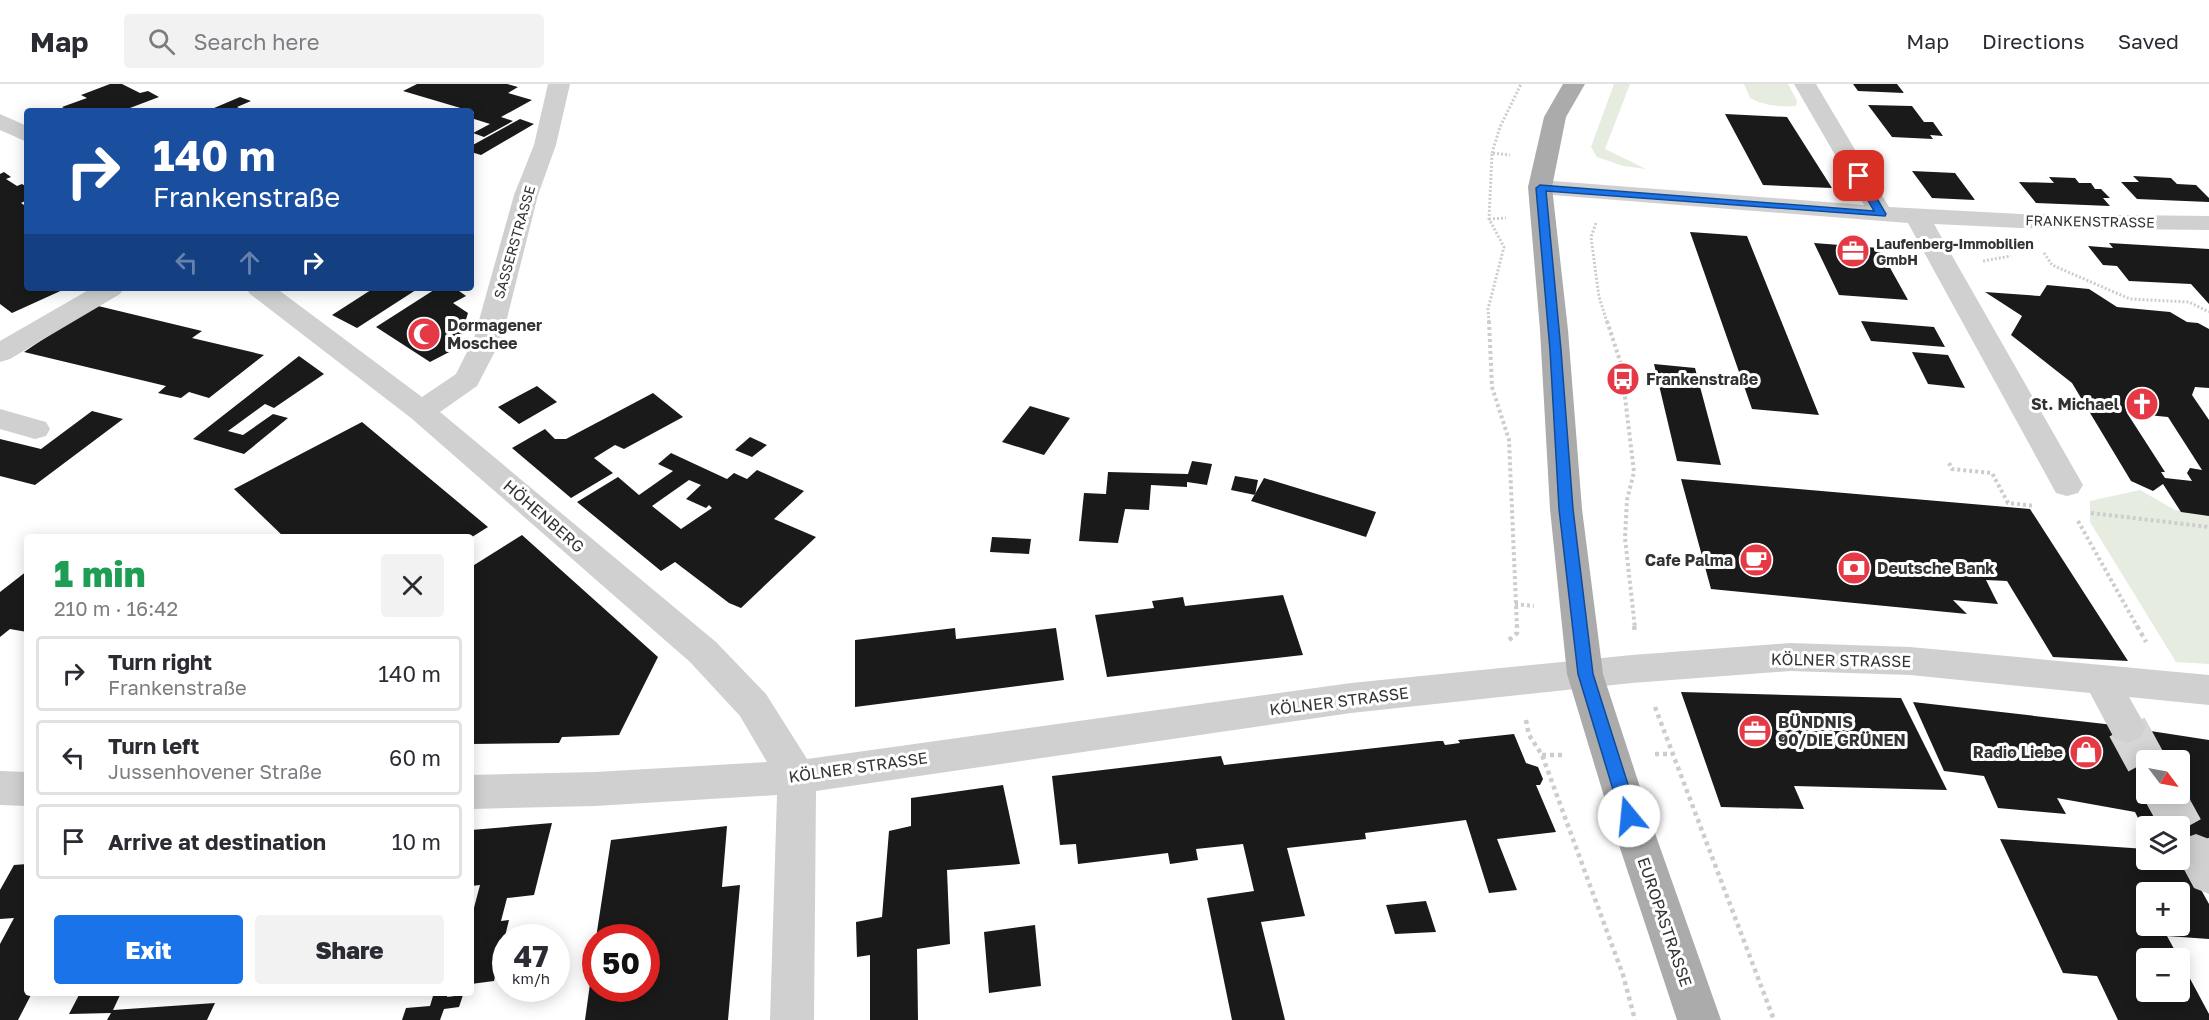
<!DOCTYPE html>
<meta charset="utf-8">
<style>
body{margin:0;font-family:"Golos Text",sans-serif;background:#f2f2f3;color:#2b2b33;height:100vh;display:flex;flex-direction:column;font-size:22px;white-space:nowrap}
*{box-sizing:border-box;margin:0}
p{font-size:20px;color:#7c7c81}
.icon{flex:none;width:33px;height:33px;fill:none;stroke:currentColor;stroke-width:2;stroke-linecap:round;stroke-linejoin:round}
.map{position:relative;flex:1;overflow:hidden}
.side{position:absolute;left:24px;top:450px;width:450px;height:462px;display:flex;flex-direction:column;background:#fff;border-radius:6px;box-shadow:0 3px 15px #0003}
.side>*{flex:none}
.guide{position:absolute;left:24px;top:24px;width:450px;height:183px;border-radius:6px;box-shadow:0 3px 15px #0003;background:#1a4fa0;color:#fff;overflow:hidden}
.needle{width:39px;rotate:122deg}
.tools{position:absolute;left:2136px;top:666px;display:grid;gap:12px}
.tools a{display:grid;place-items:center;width:54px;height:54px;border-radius:6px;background:#fff;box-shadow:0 3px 15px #0003;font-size:30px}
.speed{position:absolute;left:492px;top:840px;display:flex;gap:12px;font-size:30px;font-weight:700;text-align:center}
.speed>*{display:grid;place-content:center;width:78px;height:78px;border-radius:50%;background:#fff;box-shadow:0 3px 15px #0003;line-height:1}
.speed small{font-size:15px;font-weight:400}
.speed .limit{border:9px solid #d22;background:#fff;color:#111}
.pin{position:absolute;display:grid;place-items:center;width:51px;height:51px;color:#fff;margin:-26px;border-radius:12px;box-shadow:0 3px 9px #0006}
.me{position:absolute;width:66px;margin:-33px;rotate:343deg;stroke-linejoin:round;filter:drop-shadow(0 0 4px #0008)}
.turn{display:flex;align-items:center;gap:21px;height:126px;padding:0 30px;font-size:27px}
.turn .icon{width:78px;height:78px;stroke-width:2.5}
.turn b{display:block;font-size:42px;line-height:51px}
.lanes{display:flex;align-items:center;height:57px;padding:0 30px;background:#0003;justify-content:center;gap:30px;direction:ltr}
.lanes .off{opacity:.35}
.round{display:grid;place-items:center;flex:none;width:63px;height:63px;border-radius:6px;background:#f2f2f3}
.head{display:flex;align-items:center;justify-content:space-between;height:102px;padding:0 30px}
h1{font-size:36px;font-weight:800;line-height:45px;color:#1e9e55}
.cta{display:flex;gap:12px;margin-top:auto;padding:12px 30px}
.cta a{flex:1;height:69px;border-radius:6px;background:#1a73e8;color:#fff;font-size:24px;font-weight:800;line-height:69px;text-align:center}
.cta a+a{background:#f2f2f3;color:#2b2b33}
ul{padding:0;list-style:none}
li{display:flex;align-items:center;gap:18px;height:75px;margin:0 12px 9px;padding:0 18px;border:3px solid #e1e1e2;border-radius:6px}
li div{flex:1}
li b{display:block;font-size:22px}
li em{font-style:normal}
header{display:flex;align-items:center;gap:36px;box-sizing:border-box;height:84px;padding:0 30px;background:#fff;border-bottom:2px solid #e1e1e2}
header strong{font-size:28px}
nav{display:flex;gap:33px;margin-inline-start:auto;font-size:21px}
.search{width:420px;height:54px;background:#f2f2f3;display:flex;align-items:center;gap:15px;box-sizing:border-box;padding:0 21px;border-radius:6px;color:#7c7c81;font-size:22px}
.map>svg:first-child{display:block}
.green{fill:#e6ecdf}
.building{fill:#1a1a1a;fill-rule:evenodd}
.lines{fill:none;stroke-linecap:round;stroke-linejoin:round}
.minor-tunnel{stroke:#d6d6d6;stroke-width:40;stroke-dasharray:40 20;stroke-linecap:butt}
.path-far2{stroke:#cdcdcd;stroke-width:3;stroke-dasharray:2 2;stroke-linecap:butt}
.path-far1{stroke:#cdcdcd;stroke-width:4;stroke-dasharray:3 3;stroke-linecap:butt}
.path{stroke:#cdcdcd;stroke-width:4.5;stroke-dasharray:4 4;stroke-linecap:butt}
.minor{fill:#d0d0d0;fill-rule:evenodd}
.major{fill:#ababab;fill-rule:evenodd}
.route{fill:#1a73e8;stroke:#114b97;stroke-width:1.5}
.labels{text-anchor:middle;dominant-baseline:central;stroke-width:6;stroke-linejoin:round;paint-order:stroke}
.far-street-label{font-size:14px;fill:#333;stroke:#fff}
.far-poi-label{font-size:14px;font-weight:bold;fill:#333;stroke:#fff;text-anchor:start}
.poi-label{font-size:16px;font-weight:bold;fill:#333;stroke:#fff;text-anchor:start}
.street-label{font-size:16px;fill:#333;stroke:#fff}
</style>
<header>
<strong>Map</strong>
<div class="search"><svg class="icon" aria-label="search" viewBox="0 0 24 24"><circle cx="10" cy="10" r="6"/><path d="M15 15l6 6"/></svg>Search here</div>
<nav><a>Map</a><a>Directions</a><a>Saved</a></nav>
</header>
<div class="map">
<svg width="2209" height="936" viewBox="0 0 2209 936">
<rect width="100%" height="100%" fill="#fff"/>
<path class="green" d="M1614,0H1630L1605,65L1646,85L1623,82L1597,73L1591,63Z
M1744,0H1788L1797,17L1796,22C1780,23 1765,22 1750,14Z
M2140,406L2175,426L2209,430V580L2176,578L2090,438V417Z"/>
<path class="building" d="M110,0H122L140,9L148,7L159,13L122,27H69L62,23L87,14L81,11Z
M417,0H507L518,3L508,9L532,16L501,33L513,37L484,53L473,49L490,40L471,34L474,28L403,7Z
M1853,0H1897L1904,9L1858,7Z
M240,13L251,17L237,23L243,26L240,27H207Z
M1868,21L1912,22L1924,38H1933L1943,52L1930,51L1933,55L1892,53Z
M1725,30L1787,33L1832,104L1763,101Z
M520,35L534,40L481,71L471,68V62Z
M1912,87L1955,89L1975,116L1932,114Z
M4,88L11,93L6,95L17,102L22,100L27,103L24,107L27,109V116L21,119L27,123V204H67L12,229L0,220V90Z
M2133,92L2171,94L2177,100L2196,101L2209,114V118L2137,115L2121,98H2139Z
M2049,93L2075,94L2079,99H2091L2095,105H2101L2110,114H2103L2110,122L2036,119L2019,98L2054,99Z
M1690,148L1747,152L1819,331L1752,325Z
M1814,159L1879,164L1908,216L1839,211Z
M2109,159L2209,165V220L2191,200L2129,197L2117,182L2103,181L2088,162L2113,164Z
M2047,201L2089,205L2117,223L2170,228L2187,238L2198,239L2209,245V304L2195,303L2192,311L2209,336V432L2181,428L2163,400L2153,407L2131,397L2072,299L2011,251L2022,232L1985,208L2040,212ZM2127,329L2168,333L2202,386L2190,384L2187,389L2192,397L2165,394L2161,388H2165Z
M374,204H419L357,244L332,231Z
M437,204H455L466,212L453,219L468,229L457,264L430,278L376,243Z
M94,221L202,247L192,254L264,271L209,314L189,308L181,314L158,309L166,302L24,268Z
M1861,237L1934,243L1945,263L1871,257Z
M1912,268L1948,271L1965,304L1928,300Z
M299,272L324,290L274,324L265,320L228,347L243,351L273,330L288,334L244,370L193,355Z
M1654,280L1695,284L1721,381L1677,377Z
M537,302L557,318L519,340L498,323Z
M653,309L683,333L624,365L615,361L594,374L613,389L571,414L512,364L545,345L555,355H566Z
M1030,322L1070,334L1044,371L1002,358Z
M92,327L123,335L35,401L0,392V355L41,365Z
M362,338L488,443L472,453H284L234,405Z
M750,353L767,361L752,373L735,366Z
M671,369L727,395L734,389L747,395L757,386L804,407L774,435L816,453L741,524L729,519L675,478L661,487L577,418L618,393L639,411L673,387L658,380ZM689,396L701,401L686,415L706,424L709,421L712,424L681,445L652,422Z
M1192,377L1212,380L1207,401L1187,398V403L1151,401L1149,426L1125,425L1118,459L1079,457L1084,409L1106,410L1108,388L1188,390Z
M1235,392L1258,396L1255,411L1231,406Z
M1264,394L1376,428L1366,453L1251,417Z
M1681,395L2030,425L2128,577L2053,573L2007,497L1986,496L1998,520L1953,516L1967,530L1711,505Z
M522,451L658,573L619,651L562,653L559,659L471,660V483Z
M992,453L1031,455L1029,470L990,468Z
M27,487V548L10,545L0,553V508Z
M1283,511L1303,571L1107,593L1095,531L1154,524L1152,517L1183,513L1185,522Z
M955,544L956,555L1056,544L1064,596L855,623V556Z
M1681,608L1901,614L1947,706L1794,702L1804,725L1721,723Z
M1913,618L2105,640L2209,656V768H2180V742H2146V750L2135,728L2057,714L2066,730L1998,724L1984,692L1944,687ZM2146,676H2180V710H2146Z
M1514,650L1526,679L1538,683L1543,695L1540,701H1536L1556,748L1497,755L1517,806L1489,809L1466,736L1365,749L1366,755L1287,764L1305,832L1261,838L1285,936H1232L1207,814L1254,807L1243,760L1196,765L1198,776L1170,780L1168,769L1078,780L1076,760L1060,761L1052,692L1221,672L1224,681L1438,657H1443L1445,661L1460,659L1458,656Z
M1003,701L1020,780L947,786L950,860L917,865L918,936H870V871L857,873L856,838L882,833L889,747L911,742V714Z
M552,739L534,811L507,814L501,837L509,836L494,897L471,900V835L480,801L471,802V746Z
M727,742L722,803L740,801L728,936H585L594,871L596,904H646V854H596L611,756Z
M2000,755L2146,765V776H2180V768L2209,820V855L2167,852L2179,874H2146V908H2180V876L2209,930V936H2118L2097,892L2063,889ZM2146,808H2180V842H2146Z
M27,780V909H32L18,936H0V860L14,834L0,835V806L14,781Z
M1426,817L1436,848L1395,850L1386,821Z
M1035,841L1041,902L989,909L984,848Z
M80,909H121L113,926L215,919L207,936H107L111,929L69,930Z
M448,910L447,913L463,911L459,923L444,925L440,936H402L406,924L430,922L433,912Z"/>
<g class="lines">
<path class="minor-tunnel" d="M2127,643L2146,678
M2164,710L2196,768"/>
<path class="path-far2" d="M1492,69L1500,43L1521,0
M1489,135L1506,134
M1596,139L1591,153L1599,213L1607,238
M2044,169L2052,181L2130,215L2189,218L2209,228
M1983,177L2011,172
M1489,238L1488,225L1504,163L1489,135L1492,69L1510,71"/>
<path class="path-far1" d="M1489,237L1492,303L1509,356L1517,544
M1607,237L1621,280L1634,388L1627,416L1625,454L1635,544
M1949,379L1952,385L1992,389L2008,419L2035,422
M2091,429L2209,443
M2078,437L2138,544
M1515,520L1534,522"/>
<path class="path" d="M1634,542L1635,547
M2137,542L2146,558
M1509,556L1517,549V542
M1655,623L1774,936
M1526,636L1529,651L1542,671L1623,891L1635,936
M1655,670H1672
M1542,671H1566"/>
<path class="minor" d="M548,0H570L556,61L538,111L502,254L477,302L440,328L716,558L766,610L807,675L1351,599L1632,571L1790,559L1910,563L2209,591V621L2129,613L2146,643L2140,654L2127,659L2114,654L2090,609L1910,591L1790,587L1632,599L1351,629L816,707L814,936H770L777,711L595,722L471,725V691L595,688L767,678L740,632L690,578L411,334L250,210L246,204H276L422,313L456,290L474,254L514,111L534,61Z
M1794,0H1816L1889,123L2021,130L2209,132V146L2021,144L1934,140L2083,401L2078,409L2067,412L2056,409L1908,139L1540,110L1532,108L1528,103L1532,98L1540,96L1864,121Z
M0,30L27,42V58L0,46Z
M92,204H124L120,210L10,275L0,278V257Z
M0,325L46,338L50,345L46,352L35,355L0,345Z
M0,687L27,688V722L0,721Z
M2196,750L2209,755V810L2194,804L2179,776L2182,755Z"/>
<path class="major" d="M1563,0H1585L1566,33L1552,103L1568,246L1582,425L1603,590L1656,752L1721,936H1677L1616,752L1567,590L1550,425L1540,246L1528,103L1544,33Z"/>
</g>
<path class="route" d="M1859,89L1864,92L1886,130L1885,132L1546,107L1561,266L1573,425L1593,590L1638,732L1635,737L1629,739L1623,737L1621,732L1578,590L1559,425L1550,266L1536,104L1540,101L1874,127L1854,92Z"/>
<defs>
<g id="office-disc" transform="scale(1.725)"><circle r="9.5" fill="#e63946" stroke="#fff"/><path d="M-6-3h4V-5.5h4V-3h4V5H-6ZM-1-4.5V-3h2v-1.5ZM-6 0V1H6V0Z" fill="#fff"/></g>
<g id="mosque-disc" transform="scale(1.725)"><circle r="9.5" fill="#e63946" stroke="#fff"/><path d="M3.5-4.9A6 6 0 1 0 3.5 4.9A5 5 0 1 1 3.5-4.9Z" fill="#fff"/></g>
<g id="bus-disc" transform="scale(1.725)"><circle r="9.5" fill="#e63946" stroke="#fff"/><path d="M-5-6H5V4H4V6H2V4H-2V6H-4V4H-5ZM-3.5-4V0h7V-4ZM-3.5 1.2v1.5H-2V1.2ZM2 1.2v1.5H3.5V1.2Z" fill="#fff"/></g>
<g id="church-disc" transform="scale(1.725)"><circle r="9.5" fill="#e63946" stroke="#fff"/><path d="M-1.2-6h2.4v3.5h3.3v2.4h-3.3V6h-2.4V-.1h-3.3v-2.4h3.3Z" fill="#fff"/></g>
<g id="cafe-disc" transform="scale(1.725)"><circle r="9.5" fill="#e63946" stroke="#fff"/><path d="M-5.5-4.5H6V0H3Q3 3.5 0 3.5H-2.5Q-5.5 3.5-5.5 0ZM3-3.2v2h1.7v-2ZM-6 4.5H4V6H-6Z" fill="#fff"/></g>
<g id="bank-disc" transform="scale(1.725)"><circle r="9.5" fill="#e63946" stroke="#fff"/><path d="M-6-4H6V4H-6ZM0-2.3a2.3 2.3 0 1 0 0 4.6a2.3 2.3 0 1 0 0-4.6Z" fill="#fff"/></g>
<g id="shop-disc" transform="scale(1.725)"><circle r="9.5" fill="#e63946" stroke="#fff"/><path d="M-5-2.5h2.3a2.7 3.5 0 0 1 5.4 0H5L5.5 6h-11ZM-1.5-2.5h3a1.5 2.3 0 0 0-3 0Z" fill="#fff"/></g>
</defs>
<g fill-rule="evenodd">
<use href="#office-disc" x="1853" y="167"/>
<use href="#mosque-disc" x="424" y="250"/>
<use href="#bus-disc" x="1623" y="295"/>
<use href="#church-disc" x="2142" y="320"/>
<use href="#cafe-disc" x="1756" y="476"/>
<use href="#bank-disc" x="1854" y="484"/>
<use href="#office-disc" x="1755" y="647"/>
<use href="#shop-disc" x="2086" y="668"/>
</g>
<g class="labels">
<g class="far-street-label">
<text transform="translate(2090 137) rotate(1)">FRANKENSTRASSE</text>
<text transform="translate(514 158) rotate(-74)">SASSERSTRASSE</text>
</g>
<g class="far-poi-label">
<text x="1876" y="159">Laufenberg-Immobilien<tspan x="1876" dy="16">GmbH</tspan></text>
</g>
<g class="poi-label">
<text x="447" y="241">Dormagener<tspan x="447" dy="18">Moschee</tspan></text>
<text x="1646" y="295">Frankenstraße</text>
<text x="2119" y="320" text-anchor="end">St. Michael</text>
<text x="1733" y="476" text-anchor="end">Cafe Palma</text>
<text x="1877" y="484">Deutsche Bank</text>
<text x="1778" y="638">BÜNDNIS<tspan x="1778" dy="18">90/DIE GRÜNEN</tspan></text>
<text x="2063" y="668" text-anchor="end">Radio Liebe</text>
</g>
<g class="street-label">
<text transform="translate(544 432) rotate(41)">HÖHENBERG</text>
<text transform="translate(1841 576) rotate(1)">KÖLNER STRASSE</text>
<text transform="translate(1339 617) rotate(-7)">KÖLNER STRASSE</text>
<text transform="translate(858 683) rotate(-8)">KÖLNER STRASSE</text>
<text transform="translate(1665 838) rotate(71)">EUROPASTRASSE</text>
</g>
</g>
</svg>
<div class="tools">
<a><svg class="needle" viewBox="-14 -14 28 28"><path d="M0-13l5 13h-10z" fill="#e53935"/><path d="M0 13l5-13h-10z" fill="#7c7c81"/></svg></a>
<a><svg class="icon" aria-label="layers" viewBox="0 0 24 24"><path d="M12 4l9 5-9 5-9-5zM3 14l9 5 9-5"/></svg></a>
<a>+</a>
<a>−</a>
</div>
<div class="speed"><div>47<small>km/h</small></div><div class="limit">50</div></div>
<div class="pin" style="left:1859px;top:92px;background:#d93025"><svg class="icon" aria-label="arrive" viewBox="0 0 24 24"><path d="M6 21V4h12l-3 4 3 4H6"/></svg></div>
<svg class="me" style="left:1629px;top:732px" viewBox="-20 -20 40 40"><circle r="19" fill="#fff"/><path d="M0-13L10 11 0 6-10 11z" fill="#1a73e8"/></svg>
<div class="guide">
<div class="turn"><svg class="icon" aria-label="right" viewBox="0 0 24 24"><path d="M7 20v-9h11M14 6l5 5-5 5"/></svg><div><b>140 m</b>Frankenstraße</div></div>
<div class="lanes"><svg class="icon off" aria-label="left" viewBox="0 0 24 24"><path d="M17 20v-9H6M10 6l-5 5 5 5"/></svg><svg class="icon off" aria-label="ahead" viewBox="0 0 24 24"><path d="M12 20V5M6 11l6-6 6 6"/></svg><svg class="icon" aria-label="right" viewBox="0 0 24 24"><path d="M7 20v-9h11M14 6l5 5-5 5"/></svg></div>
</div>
<section class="side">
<div class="head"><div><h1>1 min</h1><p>210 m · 16:42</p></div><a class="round"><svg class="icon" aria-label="close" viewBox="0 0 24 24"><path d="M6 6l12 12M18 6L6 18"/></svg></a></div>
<ul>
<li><svg class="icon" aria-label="right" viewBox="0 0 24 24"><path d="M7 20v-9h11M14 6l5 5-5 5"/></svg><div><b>Turn right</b><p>Frankenstraße</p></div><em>140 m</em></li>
<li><svg class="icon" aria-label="left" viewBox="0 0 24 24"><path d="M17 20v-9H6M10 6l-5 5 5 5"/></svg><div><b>Turn left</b><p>Jussenhovener Straße</p></div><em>60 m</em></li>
<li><svg class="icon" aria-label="arrive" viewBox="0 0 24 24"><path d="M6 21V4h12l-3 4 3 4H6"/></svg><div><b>Arrive at destination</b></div><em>10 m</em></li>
</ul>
<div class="cta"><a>Exit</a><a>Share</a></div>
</section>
</div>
